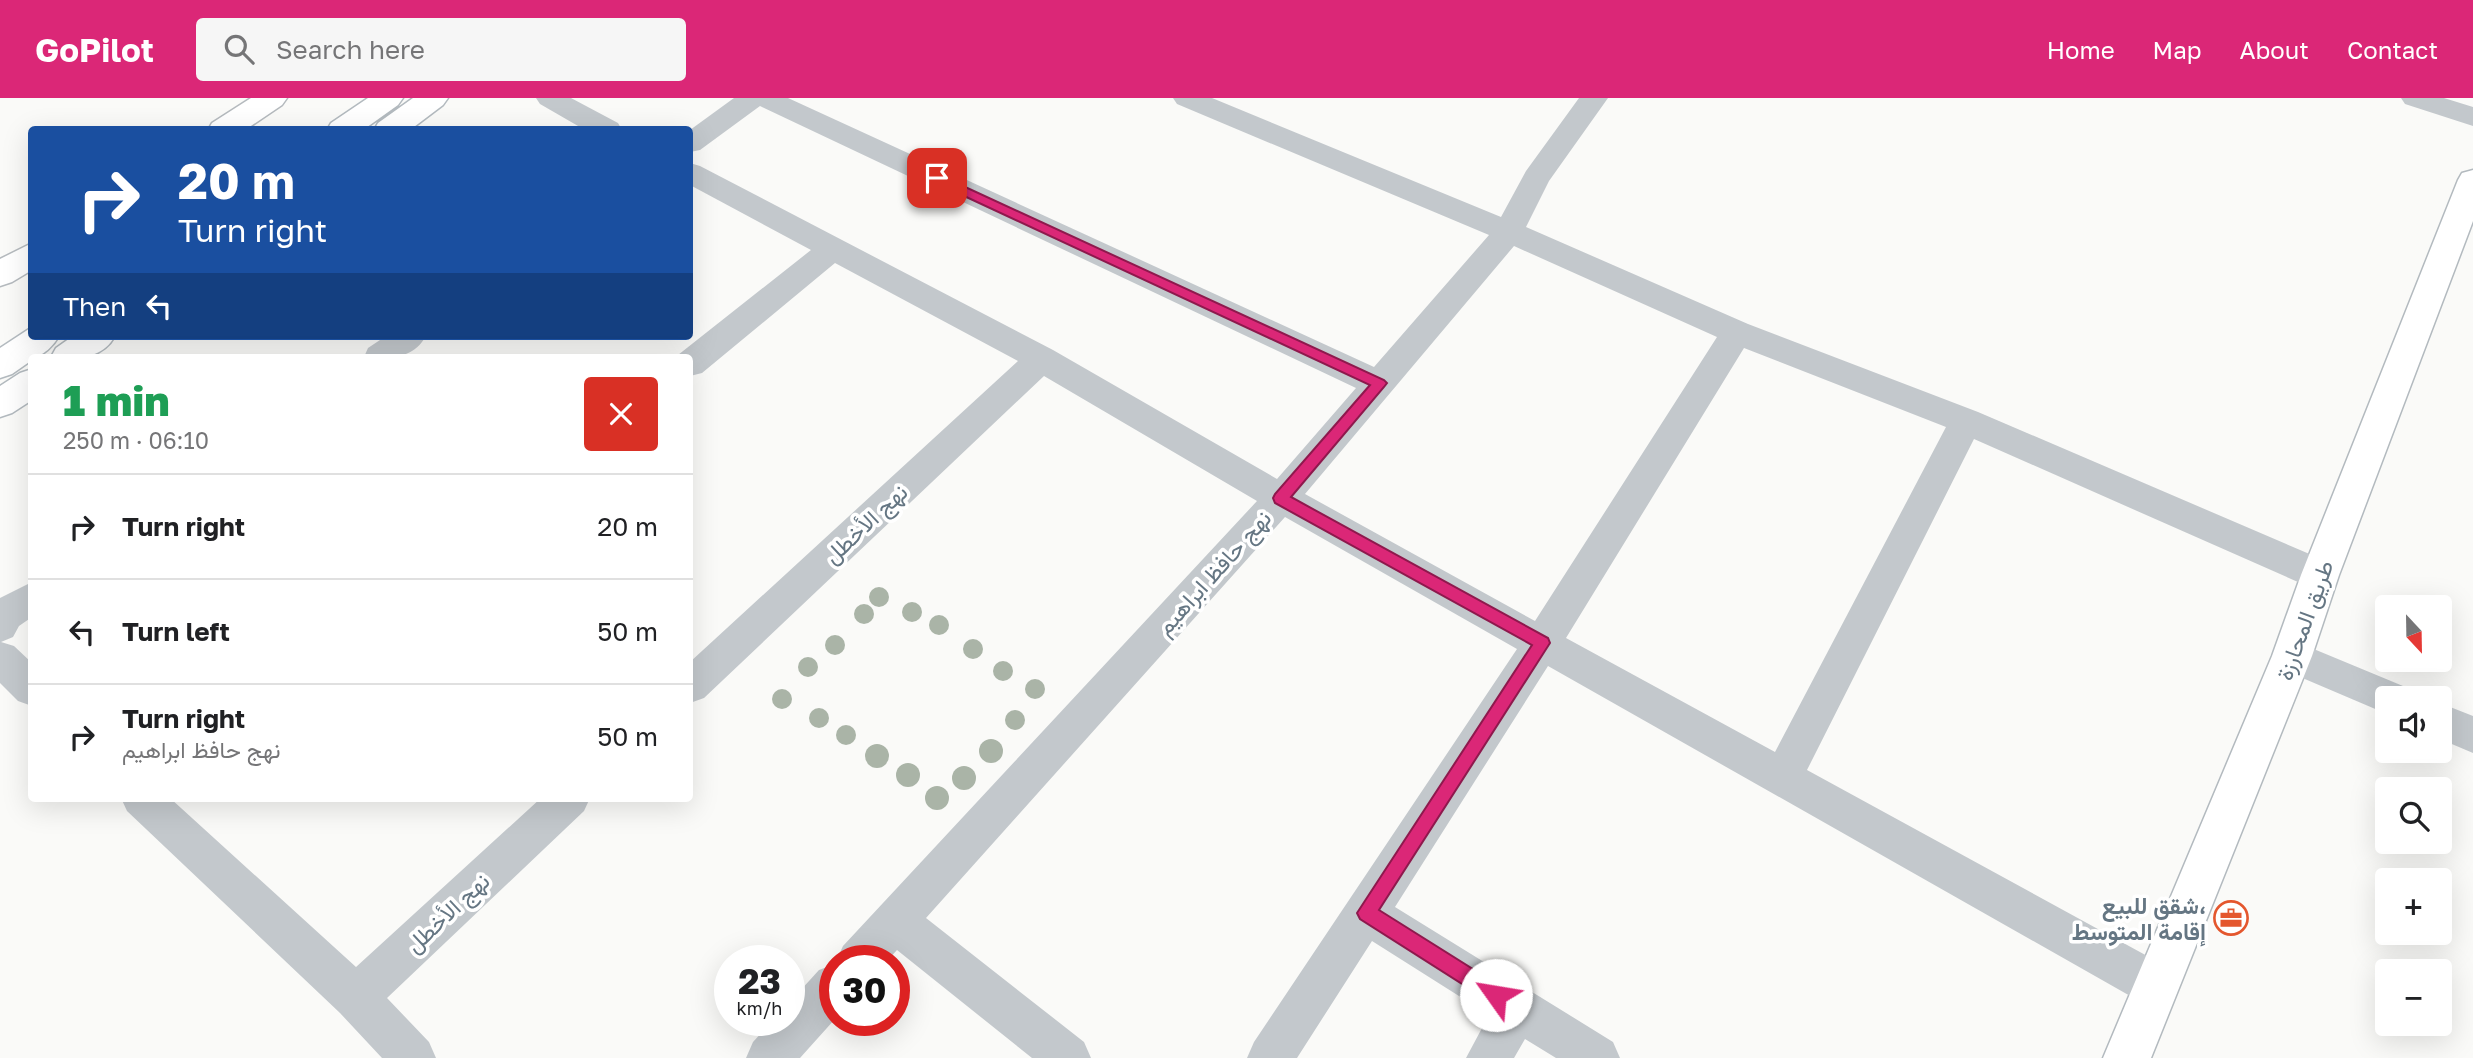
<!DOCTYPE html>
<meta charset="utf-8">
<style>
body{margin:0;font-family:"Golos Text",Vazirmatn,sans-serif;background:#f6f6f6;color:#202124;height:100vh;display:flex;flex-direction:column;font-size:26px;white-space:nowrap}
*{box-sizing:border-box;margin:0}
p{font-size:23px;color:#757577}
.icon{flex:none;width:38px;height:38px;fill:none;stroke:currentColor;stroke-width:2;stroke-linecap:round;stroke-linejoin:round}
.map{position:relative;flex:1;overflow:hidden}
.side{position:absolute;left:28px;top:256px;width:665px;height:448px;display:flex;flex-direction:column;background:#fff;border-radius:7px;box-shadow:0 7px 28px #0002}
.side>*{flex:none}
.top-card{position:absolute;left:28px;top:28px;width:665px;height:214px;border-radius:7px;box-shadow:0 7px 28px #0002;background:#1a4fa0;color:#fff;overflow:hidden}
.needle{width:46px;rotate:158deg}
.tools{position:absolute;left:2375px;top:497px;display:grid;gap:14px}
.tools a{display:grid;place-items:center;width:77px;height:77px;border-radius:7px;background:#fff;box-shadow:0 7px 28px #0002;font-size:35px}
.speed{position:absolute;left:714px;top:847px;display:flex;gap:14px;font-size:35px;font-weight:700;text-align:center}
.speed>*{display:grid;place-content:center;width:91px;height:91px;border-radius:50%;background:#fff;box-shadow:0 7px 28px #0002;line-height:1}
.speed small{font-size:18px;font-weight:400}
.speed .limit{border:10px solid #d22;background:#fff;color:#111}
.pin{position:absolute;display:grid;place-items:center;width:60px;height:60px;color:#fff;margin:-30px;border-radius:14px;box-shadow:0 4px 10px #0006}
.me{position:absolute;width:77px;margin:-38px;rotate:302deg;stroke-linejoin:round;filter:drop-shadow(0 0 5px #0008)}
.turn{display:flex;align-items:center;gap:24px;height:147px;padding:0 35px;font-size:32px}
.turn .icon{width:91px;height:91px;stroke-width:2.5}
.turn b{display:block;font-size:49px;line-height:60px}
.then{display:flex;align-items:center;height:66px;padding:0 35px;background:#0003;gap:14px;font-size:26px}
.round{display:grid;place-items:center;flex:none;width:74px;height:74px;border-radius:7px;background:#f6f6f6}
.overview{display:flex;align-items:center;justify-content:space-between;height:119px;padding:0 35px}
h1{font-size:42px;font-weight:800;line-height:52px;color:#1e9e55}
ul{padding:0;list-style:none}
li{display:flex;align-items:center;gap:21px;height:105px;padding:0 35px;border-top:2px solid #e0e0e0}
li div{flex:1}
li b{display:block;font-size:26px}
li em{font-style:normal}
header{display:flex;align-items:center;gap:42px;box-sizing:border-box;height:98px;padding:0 35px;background:#db2777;color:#fff}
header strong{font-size:33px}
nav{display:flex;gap:38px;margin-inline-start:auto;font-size:24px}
.search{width:490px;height:63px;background:#f6f6f6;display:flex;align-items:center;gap:18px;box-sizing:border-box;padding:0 24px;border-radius:7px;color:#757577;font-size:26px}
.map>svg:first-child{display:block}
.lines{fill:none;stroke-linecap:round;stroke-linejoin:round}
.secondary-casing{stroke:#b3babf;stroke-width:3}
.primary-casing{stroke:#b5babe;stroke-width:3}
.street{fill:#c3c8cc;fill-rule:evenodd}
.secondary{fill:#fff;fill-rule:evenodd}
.primary{fill:#fff;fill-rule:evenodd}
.tree{fill:#aab4a7}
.route{fill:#db2777;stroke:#8e194d;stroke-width:2}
.labels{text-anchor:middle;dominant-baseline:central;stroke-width:7;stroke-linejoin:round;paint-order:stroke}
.street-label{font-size:23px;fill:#657683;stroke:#fff}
.poi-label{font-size:23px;font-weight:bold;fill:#657683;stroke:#fff;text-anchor:end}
</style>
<header>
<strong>GoPilot</strong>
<div class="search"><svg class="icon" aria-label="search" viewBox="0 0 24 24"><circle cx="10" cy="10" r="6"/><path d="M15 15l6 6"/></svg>Search here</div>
<nav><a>Home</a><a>Map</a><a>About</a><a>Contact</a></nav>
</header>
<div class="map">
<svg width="2473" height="960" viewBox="0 0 2473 960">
<rect width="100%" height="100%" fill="#fafaf8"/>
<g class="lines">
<g class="secondary-casing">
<path id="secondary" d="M368,0H403L398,7L363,32H327L331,25Z
M413,0H448L443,7L410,32H374L378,25Z
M2473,72V123L2339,477L2312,558L2151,960H2103L2272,558L2301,477L2458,82L2462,75Z
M32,229V238H59C54,247 43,259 32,259V262L12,276L0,280V250Z
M73,238H115C101,263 77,259 51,259L56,250Z
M32,271V302L12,315L0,319V288L20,275Z"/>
</g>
<g class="primary-casing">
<path id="primary" d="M251,0H287L282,7L245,32H208L212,25Z
M32,145V172L12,184L0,188V161Z"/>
</g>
<path class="street" d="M536,0H571L618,25L622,32H585L540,6Z
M734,0H788L1374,269L1489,137L1177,6L1173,0H1212L1501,119L1526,73L1579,0H1608L1549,83L1526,129L1748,226L1978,314L2333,466L2338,477L2333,488L2320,492L2307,488L1974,341L1807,672L2171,871L2177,887L2171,903L2155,909L2139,903L1548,568L1395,809L1613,944L1620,960H1556L1525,941L1514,960H1466L1489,917L1372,843L1297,960H1247L1254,944L1517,551L1285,419L926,820L1084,944L1091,960H1032L897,852L887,863H836L843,848L1257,403L1044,278L704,600L690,605V564L1018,263L835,165L702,275L690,278V259L678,257L811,152L690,87V65L700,68L1053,252L1277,381L1356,290L760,8L700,52L690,54V32ZM1514,148L1717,239L1535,523L1305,396ZM1744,250L1946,329L1775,654L1566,540Z
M2401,0H2444L2473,9V28L2405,6Z
M386,238H426C412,263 389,259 364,259L368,250Z
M32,484V519L19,528L13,539L1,544L14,548L32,565V608L18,603L0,585V500Z
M2292,542L2403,588L2408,600H2387V616L2279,570L2273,558L2279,546Z
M2440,605L2473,618V655L2440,641Z
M121,700H170L356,869L541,700H590L584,713L387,900L429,944L436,960H382L340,915L127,713Z
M835,866V921L800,960H746L753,944L773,922H789V905L819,872Z"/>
<use href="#secondary" class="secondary"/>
<use href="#primary" class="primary"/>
</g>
<g class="tree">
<circle cx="879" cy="499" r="10"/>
<circle cx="912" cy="514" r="10"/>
<circle cx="864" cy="516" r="10"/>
<circle cx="939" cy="527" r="10"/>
<circle cx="835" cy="547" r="10"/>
<circle cx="973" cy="551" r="10"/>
<circle cx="808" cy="569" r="10"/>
<circle cx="1003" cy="573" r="10"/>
<circle cx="1035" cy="591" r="10"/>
<circle cx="782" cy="601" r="10"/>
<circle cx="819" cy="620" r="10"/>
<circle cx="1015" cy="622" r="10"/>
<circle cx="846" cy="637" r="10"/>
<circle cx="991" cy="653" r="12"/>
<circle cx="877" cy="658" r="12"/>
<circle cx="908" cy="677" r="12"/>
<circle cx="964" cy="680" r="12"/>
<circle cx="937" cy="700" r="12"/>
</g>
<path class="route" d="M937,76L1384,282L1387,285L1384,289L1291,399L1548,540L1550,545L1379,812L1503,890L1506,897L1503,903L1496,906L1489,903L1360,821L1357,815L1532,547L1275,405L1273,400L1275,396L1370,287L932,83V77Z"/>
<defs>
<g id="office-ring" transform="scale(1.75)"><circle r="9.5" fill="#fff" stroke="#e4572e" stroke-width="1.5"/><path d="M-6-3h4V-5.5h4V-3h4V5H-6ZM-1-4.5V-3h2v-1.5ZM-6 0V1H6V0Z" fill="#e4572e"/></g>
</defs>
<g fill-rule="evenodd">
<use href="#office-ring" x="2231" y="820"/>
</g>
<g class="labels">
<g class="street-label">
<text transform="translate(865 425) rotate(-43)">نهج الأخطل</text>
<text transform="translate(1213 474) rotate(-48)">نهج حافظ ابراهيم</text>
<text transform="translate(2304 522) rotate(-70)">طريق المحارزة</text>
<text transform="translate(447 814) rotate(-43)">نهج الأخطل</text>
</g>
<g class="poi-label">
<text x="2206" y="807">شقق للبيع،<tspan x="2206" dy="26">إقامة المتوسط</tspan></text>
</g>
</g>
</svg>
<div class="tools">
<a><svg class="needle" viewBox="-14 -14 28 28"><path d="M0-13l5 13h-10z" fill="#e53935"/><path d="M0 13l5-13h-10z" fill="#757577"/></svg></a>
<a><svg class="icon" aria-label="sound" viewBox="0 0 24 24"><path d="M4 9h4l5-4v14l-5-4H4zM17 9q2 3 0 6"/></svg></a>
<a><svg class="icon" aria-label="search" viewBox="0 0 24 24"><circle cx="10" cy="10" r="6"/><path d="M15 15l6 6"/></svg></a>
<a>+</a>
<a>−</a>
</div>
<div class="speed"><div>23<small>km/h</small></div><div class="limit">30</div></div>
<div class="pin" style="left:937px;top:80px;background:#d93025"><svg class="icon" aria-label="arrive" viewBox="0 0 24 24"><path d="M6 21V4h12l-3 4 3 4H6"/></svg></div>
<svg class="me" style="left:1496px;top:897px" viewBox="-20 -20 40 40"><circle r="19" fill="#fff"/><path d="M0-13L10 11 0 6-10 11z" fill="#db2777"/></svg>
<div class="top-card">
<div class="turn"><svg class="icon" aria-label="right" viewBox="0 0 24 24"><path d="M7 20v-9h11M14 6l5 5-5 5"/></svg><div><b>20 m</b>Turn right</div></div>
<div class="then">Then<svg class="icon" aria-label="left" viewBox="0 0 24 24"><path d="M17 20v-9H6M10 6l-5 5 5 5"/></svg></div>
</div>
<section class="side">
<div class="overview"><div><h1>1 min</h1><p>250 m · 06:10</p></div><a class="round" style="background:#d93025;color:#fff"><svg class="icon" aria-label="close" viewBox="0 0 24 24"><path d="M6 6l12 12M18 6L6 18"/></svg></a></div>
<ul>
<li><svg class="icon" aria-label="right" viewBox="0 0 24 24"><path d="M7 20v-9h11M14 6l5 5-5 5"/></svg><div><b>Turn right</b></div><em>20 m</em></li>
<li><svg class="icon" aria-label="left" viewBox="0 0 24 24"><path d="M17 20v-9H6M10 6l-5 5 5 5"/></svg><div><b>Turn left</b></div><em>50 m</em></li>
<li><svg class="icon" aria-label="right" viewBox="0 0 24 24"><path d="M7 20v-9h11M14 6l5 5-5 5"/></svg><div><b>Turn right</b><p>نهج حافظ ابراهيم</p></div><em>50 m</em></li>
</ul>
</section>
</div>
